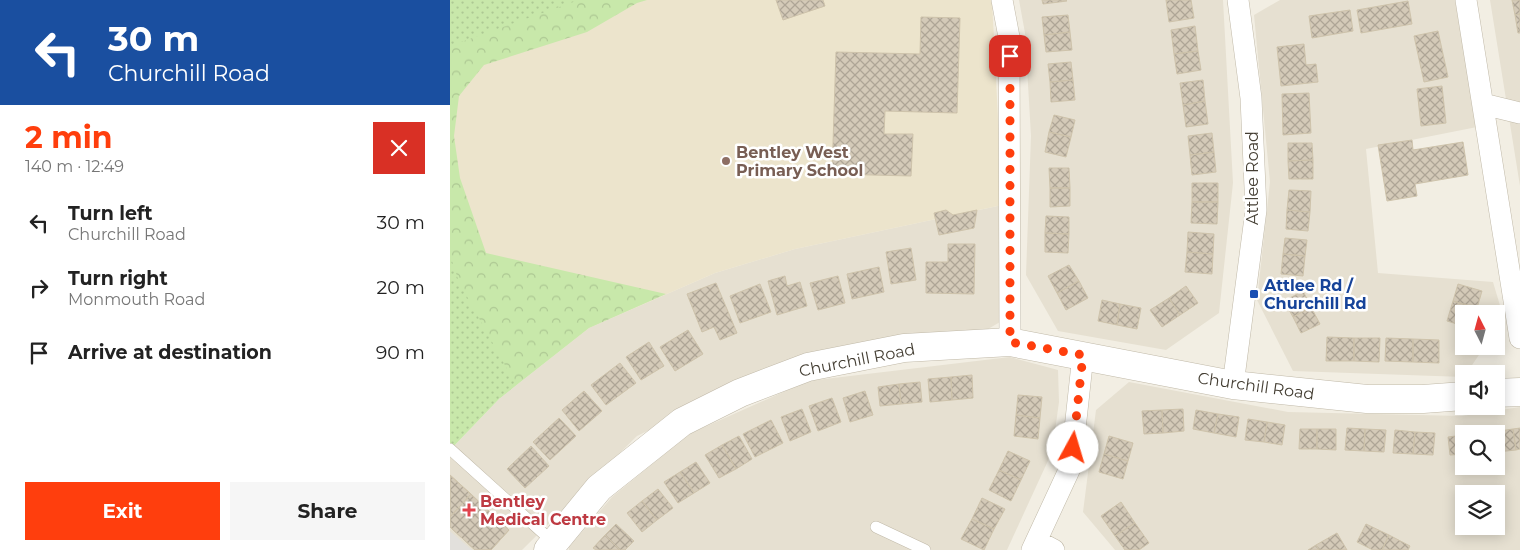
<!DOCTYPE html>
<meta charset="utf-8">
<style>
body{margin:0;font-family:Montserrat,sans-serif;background:#f6f6f6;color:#222;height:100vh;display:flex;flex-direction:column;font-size:19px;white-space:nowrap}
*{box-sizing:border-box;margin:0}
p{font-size:16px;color:#767676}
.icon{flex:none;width:28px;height:28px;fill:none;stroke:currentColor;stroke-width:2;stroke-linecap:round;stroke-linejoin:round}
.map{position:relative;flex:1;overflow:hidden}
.details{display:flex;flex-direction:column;background:#fff;width:450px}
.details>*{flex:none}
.banner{background:#1a4fa0;color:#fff;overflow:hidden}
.needle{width:32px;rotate:354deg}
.tools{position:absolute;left:1005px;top:305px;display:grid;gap:10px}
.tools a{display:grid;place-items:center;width:50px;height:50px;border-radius:0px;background:#fff;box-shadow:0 2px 12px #0003;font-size:25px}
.pin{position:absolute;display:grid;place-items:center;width:42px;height:42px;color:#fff;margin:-21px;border-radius:10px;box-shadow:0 2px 8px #0006}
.me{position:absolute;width:55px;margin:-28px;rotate:6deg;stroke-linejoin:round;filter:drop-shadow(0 0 4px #0008)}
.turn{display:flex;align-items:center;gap:18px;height:105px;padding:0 25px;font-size:22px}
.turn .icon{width:65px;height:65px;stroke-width:2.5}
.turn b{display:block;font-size:35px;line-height:42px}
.round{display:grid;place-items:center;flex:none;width:52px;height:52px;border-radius:0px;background:#f6f6f6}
.head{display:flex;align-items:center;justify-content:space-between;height:85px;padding:0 25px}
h1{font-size:30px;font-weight:700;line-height:38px;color:#ff3e0d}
.action{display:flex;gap:10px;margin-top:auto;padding:10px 25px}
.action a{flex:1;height:58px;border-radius:0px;background:#ff3e0d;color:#fff;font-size:20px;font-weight:700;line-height:58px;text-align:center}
.action a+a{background:#f6f6f6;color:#222}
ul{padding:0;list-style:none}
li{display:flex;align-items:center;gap:15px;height:65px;padding:0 25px}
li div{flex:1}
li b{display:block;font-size:19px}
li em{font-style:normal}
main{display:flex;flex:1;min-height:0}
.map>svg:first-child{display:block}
.residential{fill:#e6e0d1;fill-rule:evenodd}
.education{fill:#ece4cc}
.forest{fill:url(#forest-crowns)}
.park{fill:url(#park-dots)}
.parking{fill:#e2e0dc}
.building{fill:url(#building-cross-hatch);stroke:#cec3ab}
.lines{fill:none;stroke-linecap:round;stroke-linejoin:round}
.service-casing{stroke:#c0b9a8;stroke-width:12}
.minor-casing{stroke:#c0b9a8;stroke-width:22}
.tertiary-casing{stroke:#c0b9a8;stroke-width:29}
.service{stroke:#fff;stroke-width:11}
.minor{stroke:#fff;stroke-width:21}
.tertiary{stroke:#fff;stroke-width:28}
.route{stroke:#ff3e0d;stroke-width:9;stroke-dasharray:0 16.2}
.education-dot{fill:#8d6e63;stroke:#fff;stroke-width:2}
.transit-dot{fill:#1a4fb4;stroke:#fff;stroke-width:2}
.health-dot{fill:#e0444e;stroke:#fff;stroke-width:2}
.labels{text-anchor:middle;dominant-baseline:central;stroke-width:5;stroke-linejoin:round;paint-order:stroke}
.education-label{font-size:16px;font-weight:bold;fill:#785e54;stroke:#fff;text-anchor:start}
.street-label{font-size:16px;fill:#443e33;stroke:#fff}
.transit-label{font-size:16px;font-weight:bold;fill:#164399;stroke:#fff;text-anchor:start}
.health-label{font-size:16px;font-weight:bold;fill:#be3a42;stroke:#fff;text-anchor:start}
</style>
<main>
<section class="details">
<div class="banner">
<div class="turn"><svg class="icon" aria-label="left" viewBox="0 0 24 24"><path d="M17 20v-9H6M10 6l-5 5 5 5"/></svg><div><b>30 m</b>Churchill Road</div></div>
</div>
<div class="head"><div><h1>2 min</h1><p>140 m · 12:49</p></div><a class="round" style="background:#d93025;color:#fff"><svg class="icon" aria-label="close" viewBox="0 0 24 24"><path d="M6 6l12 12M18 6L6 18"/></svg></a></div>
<ul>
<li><svg class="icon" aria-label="left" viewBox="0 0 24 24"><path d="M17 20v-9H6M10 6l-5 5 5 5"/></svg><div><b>Turn left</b><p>Churchill Road</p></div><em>30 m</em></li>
<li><svg class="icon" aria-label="right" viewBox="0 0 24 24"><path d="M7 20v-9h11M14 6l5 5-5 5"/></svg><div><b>Turn right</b><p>Monmouth Road</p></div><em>20 m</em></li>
<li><svg class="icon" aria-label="arrive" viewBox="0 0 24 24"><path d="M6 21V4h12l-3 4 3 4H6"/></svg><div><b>Arrive at destination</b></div><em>90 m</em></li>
</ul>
<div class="action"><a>Exit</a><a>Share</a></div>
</section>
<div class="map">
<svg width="1070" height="550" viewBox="0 0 1070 550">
<defs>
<pattern id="forest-crowns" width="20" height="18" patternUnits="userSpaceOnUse" patternTransform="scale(1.25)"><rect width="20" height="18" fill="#c8e8aa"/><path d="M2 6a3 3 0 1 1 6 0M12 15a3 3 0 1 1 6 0" fill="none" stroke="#adc893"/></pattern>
<pattern id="park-dots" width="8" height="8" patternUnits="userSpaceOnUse" patternTransform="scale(1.25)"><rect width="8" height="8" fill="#c8e8aa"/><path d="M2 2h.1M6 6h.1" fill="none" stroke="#adc893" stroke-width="1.8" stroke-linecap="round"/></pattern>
<pattern id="building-cross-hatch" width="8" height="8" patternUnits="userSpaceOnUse" patternTransform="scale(1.25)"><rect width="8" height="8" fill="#d4cab8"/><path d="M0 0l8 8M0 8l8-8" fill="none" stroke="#aea596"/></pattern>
</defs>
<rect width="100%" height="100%" fill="#f2eee3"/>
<path class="residential" d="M569,0H773L783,183L769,313L716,350L608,331L576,275L581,136L575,33Z
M830,0H1005L1027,127L916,149L928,273L1043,282L1054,319L1046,330V314H1014V346H1035L1016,374H1014V377L843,371L807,300L820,182L804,15Z
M1040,0H1070V186Z
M557,204L550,322L533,332L348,358L187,436L72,550H0V450L50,398L139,328L265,273L345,249Z
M560,357L608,370L609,402L602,452L557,550H119V547L162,497L239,434L358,381Z
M679,382L838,412L1012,416L1070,407V550H665L633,512L646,410ZM1014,434H1046V466H1014ZM1014,494H1046V526H1014Z"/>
<path class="education" d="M129,0H542L548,118L557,204L345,249L265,273L139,328L66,385L9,282L0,46Z"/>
<path class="forest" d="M0,0H197L187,3L137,32L34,65L9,96L4,136L10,178L36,253L216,294L139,328L50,398L0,276Z"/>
<path class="park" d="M0,0H129L0,46Z
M0,255L9,282L66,385L50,398L0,450Z"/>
<path class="parking" d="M0,531L22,550H0Z"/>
<path class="building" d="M326,0H373L375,6L333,20Z
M592,0H616L617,1L593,4Z
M716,0H741L744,18L719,22Z
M1062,0H1070V14L1065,15Z
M958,1L962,24L911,33L907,10Z
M900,10L903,31L862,38L859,16Z
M1070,14V33H1068L1065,15Z
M618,15L620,32L594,35L592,17Z
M471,17L510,18L507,113L435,111L434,134H463L461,176L382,174L386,52L470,54Z
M745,26L748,51L724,54L721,30Z
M988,31L998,77L974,82L964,36Z
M620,32L622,50L596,52L594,35Z
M854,44L856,65L866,64L868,82L831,86L827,47Z
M748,51L751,70L727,74L724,54Z
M621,62L623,80L600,82L598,64Z
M623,80L625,100L601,102L600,82Z
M753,80L755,101L733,105L730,83Z
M992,86L996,123L971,126L967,89Z
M859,93L861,133L833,135L832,94Z
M755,101L758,124L736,127L733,105Z
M604,115L625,120L621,137L599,132Z
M599,132L621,137L616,157L595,152Z
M762,133L764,152L740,155L738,136Z
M962,140L963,150L1013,142L1018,175L965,184L967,196L937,201L928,145Z
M838,143H862L863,160L838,161Z
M764,152L766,172L742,175L740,155Z
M863,160V179H839L838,161Z
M599,168H619L620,188H600Z
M742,183H768V202H742Z
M600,188H620V206L600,207Z
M839,190L861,191L860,212L837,210Z
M742,202H768L767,224L741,223Z
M496,210L503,215L527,210L524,228L489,235L484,213Z
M837,210L860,212L858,231L836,229Z
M596,216L619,217V234L595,233Z
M738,232L764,234L763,254L737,252Z
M595,233L619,234L618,253L595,252Z
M835,238L857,240L855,256L833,254Z
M498,244H525L524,294L476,293V262H498Z
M461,248L466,280L441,284L436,252Z
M737,252L763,254L762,274L735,272Z
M833,254L855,256L853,276L831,274Z
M619,265L629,281L607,293L598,276Z
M429,267L434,292L402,299L397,274Z
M335,276L337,286L350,282L357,306L327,315L318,281Z
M388,276L395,303L368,310L360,283Z
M629,281L638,298L616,310L607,293Z
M266,283L287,333L270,340L264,327L252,332L237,294Z
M310,284L321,312L290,323L280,296Z
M1008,284L1032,291L1027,308L1003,301Z
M736,286L748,303L730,315L719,298Z
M853,291L861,307L843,317L834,301Z
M719,298L730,315L712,327L700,310Z
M652,300L670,304L667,325L648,321Z
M1003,301L1027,308L1025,314H1014V326L997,321Z
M670,304L691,308L687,329L667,325Z
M861,307L870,324L851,333L843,317Z
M238,330L253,354L225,371L210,347Z
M877,337L904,338V361H876Z
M904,338H930L929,362L904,361Z
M936,338L963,339V362L935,361Z
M963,339L989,340V363L963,362Z
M199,342L214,366L191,380L176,357Z
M170,363L186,383L156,405L141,385Z
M522,375L523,398L502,400L501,377Z
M501,377L502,400L480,402L478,379Z
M470,382L472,402L451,404L449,384Z
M449,384L451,404L430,406L428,387Z
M134,391L152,411L129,431L112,410Z
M415,391L423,415L400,422L393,398Z
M568,395L592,397L590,418L566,415Z
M382,398L391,422L368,431L359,406Z
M352,409L361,432L340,441L331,417Z
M733,409L734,431L713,433L712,410Z
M712,410L713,433L694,434L692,411Z
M746,410L768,414L764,433L743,429Z
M768,414L789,417L786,437L764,433Z
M566,415L590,418L588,439L564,436Z
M109,418L126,436L100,460L83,442Z
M798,419L817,422L814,442L795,440Z
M321,420L333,443L305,457L293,434Z
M817,422L835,425L832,445L814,442Z
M897,428L915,429L914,451L895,450Z
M1070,428V449L1066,450L1063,429Z
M850,429H867V449H849Z
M867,429H886V450L867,449Z
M915,429L936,430L934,452L914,451Z
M1063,429L1066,450L1046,452V434H1043V432Z
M945,430L965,432L963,454L943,453Z
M965,432L985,433L983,455L963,454Z
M1014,435V454L1000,455L998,437Z
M289,436L302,459L286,469L272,445Z
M659,436L683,443L678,461L654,454Z
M272,445L286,469L269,478L255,455Z
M81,446L99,466L75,488L57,469Z
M558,451L580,461L571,480L549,470Z
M654,454L678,461L673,479L649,472Z
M246,462L260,483L244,493L230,472Z
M549,470L571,480L561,501L539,490Z
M230,472L244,493L228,503L214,482Z
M0,475L59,530L41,550H25L0,527Z
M0,475L21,494L0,517Z
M208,489L223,508L207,520L192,501Z
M21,494L59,530L41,550H25L0,527V517Z
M532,498L555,509L544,529L522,519Z
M192,501L207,520L192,532L177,513Z
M671,502L685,523L665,536L651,516Z
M522,519L544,529L534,550L511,539Z
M685,523L699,543L689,550H675L665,536Z
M166,524L184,541L175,550H170L155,535Z
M916,524L939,535L932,550H923L907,542Z
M887,533L897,550H869L866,545Z
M155,535L170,550H146L143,548Z
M939,535L960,546L958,550H932Z
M866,545L869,550H858Z"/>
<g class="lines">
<g class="service-casing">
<path id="service" d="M0,449L104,543
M426,527L475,550"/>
</g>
<g class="minor-casing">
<path id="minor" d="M552,0L559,37L560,342
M1016,0L1070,338
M1033,104L1070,113
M783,385L806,210L801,98L788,0
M587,541L604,550
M582,550L621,466L633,355"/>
</g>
<g class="tertiary-casing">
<path id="tertiary" d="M1046,393L1070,392
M98,550L149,488L232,422L290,393L358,367L454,348L560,342L783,385L917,399H973L1014,396"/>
</g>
<use href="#service" class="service"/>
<use href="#minor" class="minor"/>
<use href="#tertiary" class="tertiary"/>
</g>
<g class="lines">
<path class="route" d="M560,56V342L633,355L623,448"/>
</g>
<circle class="education-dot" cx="276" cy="161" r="5"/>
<rect class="transit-dot" x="799" y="289" width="10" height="10" rx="2.5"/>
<path class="health-dot" d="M16.5 502.5h5v5h5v5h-5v5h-5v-5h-5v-5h5z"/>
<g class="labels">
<g class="education-label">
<text x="286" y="152">Bentley West<tspan x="286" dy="18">Primary School</tspan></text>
</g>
<g class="street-label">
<text transform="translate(802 178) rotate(-90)">Attlee Road</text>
<text transform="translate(407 360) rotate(-11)">Churchill Road</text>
<text transform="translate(806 386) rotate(8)">Churchill Road</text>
</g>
<g class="transit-label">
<text x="814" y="285">Attlee Rd /<tspan x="814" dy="18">Churchill Rd</tspan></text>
</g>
<g class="health-label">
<text x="30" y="501">Bentley<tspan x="30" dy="18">Medical Centre</tspan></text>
</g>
</g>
</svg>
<div class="tools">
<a><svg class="needle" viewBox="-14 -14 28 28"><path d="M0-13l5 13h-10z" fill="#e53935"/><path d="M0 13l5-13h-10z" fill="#767676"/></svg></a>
<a><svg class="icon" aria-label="sound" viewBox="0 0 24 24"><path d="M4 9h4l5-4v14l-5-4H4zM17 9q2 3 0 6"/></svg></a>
<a><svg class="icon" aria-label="search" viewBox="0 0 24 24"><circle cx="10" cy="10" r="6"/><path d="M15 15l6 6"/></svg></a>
<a><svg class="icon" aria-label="layers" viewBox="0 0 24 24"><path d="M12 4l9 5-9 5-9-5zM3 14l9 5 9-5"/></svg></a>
</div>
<div class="pin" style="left:560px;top:56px;background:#d93025"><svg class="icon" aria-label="arrive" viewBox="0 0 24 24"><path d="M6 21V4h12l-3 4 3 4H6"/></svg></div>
<svg class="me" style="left:623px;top:448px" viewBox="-20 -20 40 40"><circle r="19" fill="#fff"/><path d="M0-13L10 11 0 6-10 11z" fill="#ff3e0d"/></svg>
</div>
</main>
